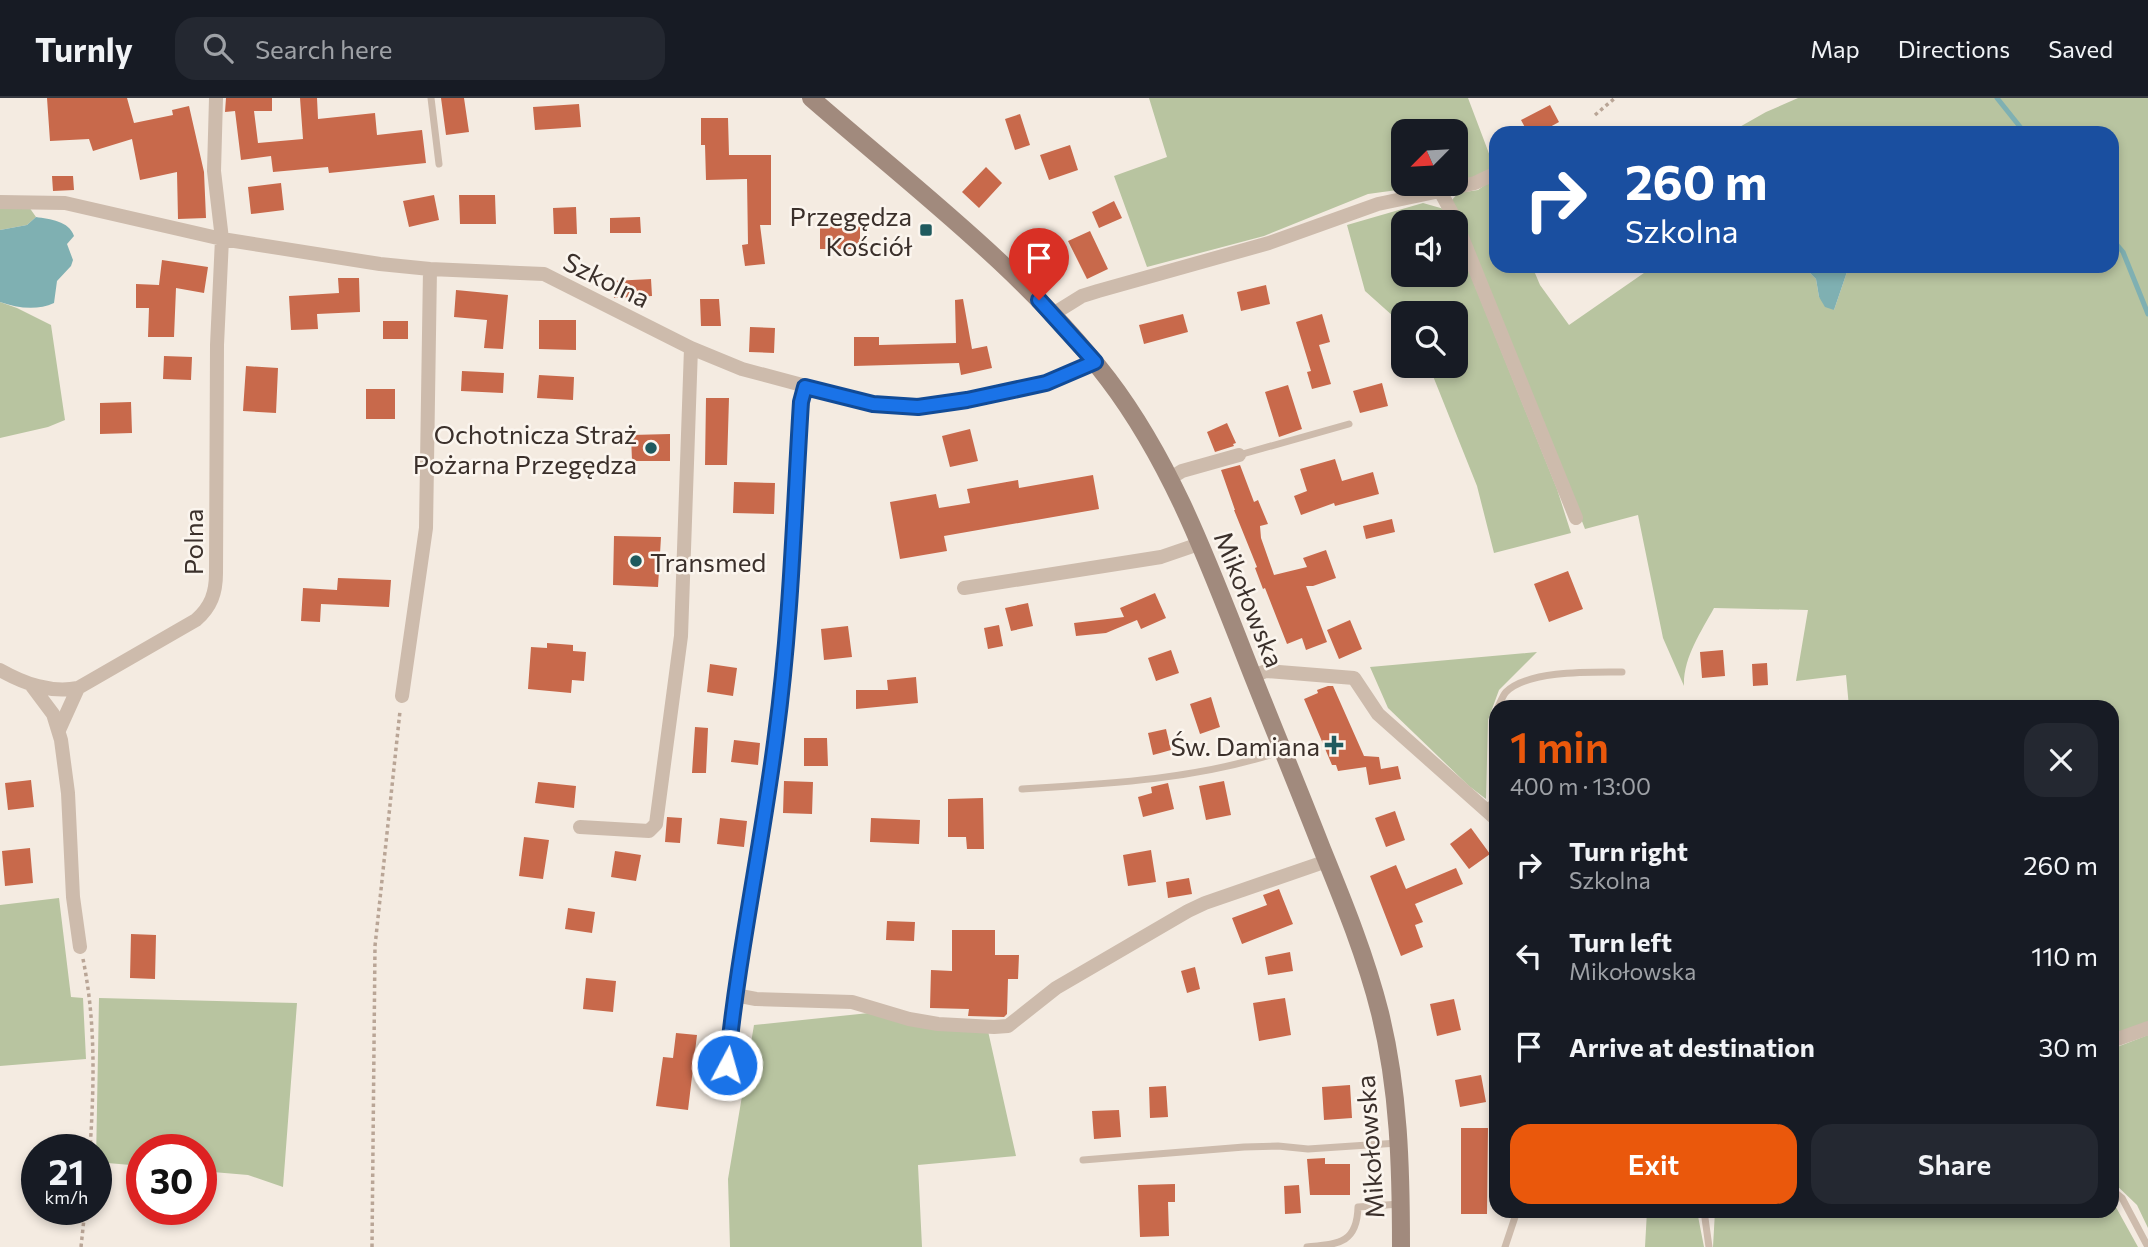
<!DOCTYPE html>
<meta charset="utf-8">
<style>
body{margin:0;font-family:Commissioner,sans-serif;background:#242831;color:#f1f3f6;height:100vh;display:flex;flex-direction:column;font-size:26px;white-space:nowrap}
*{box-sizing:border-box;margin:0}
p{font-size:23px;color:#9ea1a6}
.icon{flex:none;width:38px;height:38px;fill:none;stroke:currentColor;stroke-width:2;stroke-linecap:round;stroke-linejoin:round}
.map{position:relative;flex:1;overflow:hidden}
.side{position:absolute;left:1489px;top:602px;width:630px;height:518px;display:flex;flex-direction:column;background:#171b24;border-radius:21px;box-shadow:0 4px 10px #0003}
.side>*{flex:none}
.top-card{position:absolute;left:1489px;top:28px;width:630px;height:147px;border-radius:21px;box-shadow:0 4px 10px #0003;background:#1a4fa0;color:#fff;overflow:hidden}
.needle{width:46px;rotate:246deg}
.buttons{position:absolute;left:1391px;top:21px;display:grid;gap:14px}
.buttons a{display:grid;place-items:center;width:77px;height:77px;border-radius:14px;background:#171b24;box-shadow:0 4px 10px #0003;font-size:35px}
.speed{position:absolute;left:21px;top:1036px;display:flex;gap:14px;font-size:35px;font-weight:700;text-align:center}
.speed>*{display:grid;place-content:center;width:91px;height:91px;border-radius:50%;background:#171b24;box-shadow:0 4px 10px #0003;line-height:1}
.speed small{font-size:18px;font-weight:400}
.speed .limit{border:10px solid #d22;background:#fff;color:#111}
.pin{position:absolute;display:grid;place-items:center;width:60px;height:60px;color:#fff;margin:-72px -30px;border-radius:50% 50% 50% 0;rotate:-45deg;box-shadow:0 0 7px #0007}
.pin .icon{rotate:45deg}
.me{position:absolute;width:77px;margin:-38px;rotate:6deg;stroke-linejoin:round;filter:drop-shadow(0 0 5px #0008)}
.turn{display:flex;align-items:center;gap:24px;height:147px;padding:0 21px;font-size:32px}
.turn .icon{width:91px;height:91px;stroke-width:2.5}
.turn b{display:block;font-size:49px;line-height:60px}
.round{display:grid;place-items:center;flex:none;width:74px;height:74px;border-radius:21px;background:#242831}
.summary{display:flex;align-items:center;justify-content:space-between;height:119px;padding:0 21px}
h1{font-size:42px;font-weight:600;line-height:52px;color:#ea580c}
.cta{display:flex;gap:14px;margin-top:auto;padding:14px 21px}
.cta a{flex:1;height:80px;border-radius:21px;background:#ea580c;color:#fff;font-size:28px;font-weight:600;line-height:80px;text-align:center}
.cta a+a{background:#242831;color:#f1f3f6}
ul{padding:0;list-style:none}
li{display:flex;align-items:center;gap:21px;height:91px;padding:0 21px}
li div{flex:1}
li b{display:block;font-size:26px}
li em{font-style:normal}
header{display:flex;align-items:center;gap:42px;box-sizing:border-box;height:98px;padding:0 35px;background:#171b24;border-bottom:2px solid #363941}
header strong{font-size:33px}
nav{display:flex;gap:38px;margin-inline-start:auto;font-size:24px}
.search{width:490px;height:63px;background:#242831;display:flex;align-items:center;gap:18px;box-sizing:border-box;padding:0 24px;border-radius:21px;color:#9ea1a6;font-size:26px}
.map>svg:first-child{display:block}
.green{fill:#b8c4a0}
.water{fill:#7fb0b2}
.lines{fill:none;stroke-linecap:round;stroke-linejoin:round}
.stream{stroke:#7fb0b2;stroke-width:5}
.building{fill:#c8694b}
.path{stroke:#b9a596;stroke-width:3.5;stroke-dasharray:3.5 3.5;stroke-linecap:butt}
.lane{stroke:#cdbbac;stroke-width:7}
.street{stroke:#cdbbac;stroke-width:14}
.secondary{stroke:#a18a7d;stroke-width:18}
.route-casing{stroke:#114b97;stroke-width:18}
.route{stroke:#1a73e8;stroke-width:12}
.poi-dot{fill:#1f5a5e;stroke:#fbf5ee;stroke-width:2.5}
.labels{text-anchor:middle;dominant-baseline:central;stroke-width:5;stroke-linejoin:round;paint-order:stroke}
.poi-label{font-size:26px;fill:#3b302b;stroke:#fbf5ee;text-anchor:end}
.street-label{font-size:26px;fill:#3b302b;stroke:#fbf5ee}
</style>
<header>
<strong>Turnly</strong>
<div class="search"><svg class="icon" aria-label="search" viewBox="0 0 24 24"><circle cx="10" cy="10" r="6"/><path d="M15 15l6 6"/></svg>Search here</div>
<nav><a>Map</a><a>Directions</a><a>Saved</a></nav>
</header>
<div class="map">
<svg width="2148" height="1149" viewBox="0 0 2148 1149">
<rect width="100%" height="100%" fill="#f4ebe1"/>
<path class="green" d="M1149,0H1468L1496,74L1456,83V33H1404V86H1441L1368,96L1264,138L1147,169L1114,78L1167,59Z
M1798,0H2148V925L2112,939V609H1849L1846,577L1796,583L1808,512L1714,510C1701,534 1683,560 1684,588L1663,540L1638,417L1585,431L1544,325L1452,102L1458,95L1478,92L1496,79V168H1532L1540,187L1569,227L1654,168H1803L1816,181L1819,199L1834,212L1848,171L1845,168H2112V35H1729L1766,14Z
M1423,105L1444,111L1449,124H1404V177H1456V141L1557,391L1571,435L1494,455L1477,388L1429,268H1456V215H1404L1403,227L1365,193L1347,127Z
M29,109L36,119L27,127L0,132V110Z
M0,204L17,210L51,227L65,322L48,329L0,340Z
M1537,554L1499,592L1488,622L1486,701L1469,688L1388,610L1370,569Z
M59,800L71,899L83,900L86,961L0,968V807Z
M99,900L297,905L283,1089L248,1077L201,1073V1052H142V1068L96,1064Z
M869,915L988,933L1016,1058L918,1067L922,1149H730L728,1081L754,927Z
M2148,937V1130L2137,1107L2112,1083V951Z
M2112,1102L2138,1149H1713L1715,1113H2112Z
M1647,1113H1697L1704,1149H1645Z"/>
<path class="water" d="M36,119C50,121 69,123 74,138L67,146L73,162L71,168L57,183L54,205C37,213 17,210 0,204V132L27,127Z
M1803,168H1845L1848,171L1834,212L1825,209L1819,199L1816,181Z"/>
<g class="lines">
<path class="stream" d="M1997,0L2025,35
M2112,141L2123,154L2148,216"/>
</g>
<path class="building" d="M47,0H127L134,25L173,17L172,12L189,8L204,74L206,120L178,121L177,74L140,82L132,41L93,53L89,41L50,43Z
M226,0H272V13H254L258,45L303,41L300,0H317L318,21L375,15L377,37L422,32L426,65L329,75L328,69L273,74L271,58L241,62L235,13L225,14Z
M441,0H464L469,34L446,37Z
M579,6L581,29L535,32L533,9Z
M1550,7L1559,24L1539,35H1528L1521,22Z
M1020,16L1030,47L1015,52L1005,21Z
M701,20H728L729,57H771V127H760L765,166L745,168L742,147L748,146L747,81L706,82L705,47H701Z
M1070,47L1078,72L1049,82L1040,57Z
M986,69L1002,85L979,110L962,94Z
M52,78H73L74,92L53,93Z
M281,85L284,112L251,116L248,89Z
M434,97L439,122L409,129L403,103Z
M459,97H495L496,126H460Z
M1114,103L1122,120L1099,130L1092,114Z
M576,109L577,136H554L553,110Z
M640,119L641,135H610V120Z
M820,125H860V151H820Z
M1090,133L1108,171L1087,181L1068,143Z
M162,162L208,169L204,195L176,190L174,239H148L149,210H136V186L159,187Z
M338,180H359L360,214L317,216L318,231L291,232L289,198L339,195Z
M651,181L652,198L614,200L613,183Z
M1266,187L1270,206L1241,213L1237,194Z
M456,192L508,197L503,251L484,250L487,222L454,219Z
M700,201H719L721,228H701Z
M963,201L972,251L987,248L992,270L961,277L959,265L854,268V239H879V247L956,245L955,202Z
M1183,216L1188,234L1144,246L1139,227Z
M1322,216L1330,244L1319,247L1331,286L1312,291L1307,274L1311,273L1296,224Z
M539,222H576V252L539,251Z
M383,223H408V241H383Z
M750,229L775,230L774,255L749,254Z
M164,258L192,259L191,282L163,281Z
M246,268L278,270L276,315L243,313Z
M462,273L504,275L503,295L461,293Z
M539,277L574,279L573,302L537,300Z
M1382,285L1388,308L1360,315L1353,293Z
M1288,287L1302,331L1279,339L1265,294Z
M366,291H395V321H366Z
M706,300H729L727,367H705Z
M131,304L132,335L100,336V305Z
M1227,325L1236,345L1233,346L1234,348L1215,354L1207,334Z
M970,331L978,363L950,369L942,338Z
M670,336V363H632L631,337Z
M1335,361L1342,383L1373,374L1379,396L1335,408L1334,405L1301,417L1294,398L1307,393L1300,371Z
M1240,367L1254,404L1258,402L1268,426L1260,428L1261,440L1274,477L1307,469L1303,460L1326,452L1336,480L1313,488H1306L1327,544L1306,552L1302,540L1287,546L1265,490L1263,491L1255,470L1257,469L1234,412H1235L1221,372Z
M1093,377L1099,411L944,438L947,453L900,461L890,404L936,396L939,410L970,405L967,391L1018,382L1019,390Z
M734,384L775,385L774,416L733,415Z
M1392,421L1395,434L1366,441L1363,428Z
M614,438L661,439L658,489L613,487Z
M1568,473L1583,511L1549,524L1534,486Z
M338,480L391,482L389,509L321,506L320,524L301,523L303,490L337,492Z
M1155,495L1166,520L1141,531L1137,522L1106,535L1076,538L1074,525L1124,519L1120,510Z
M1028,505L1033,528L1011,533L1005,510Z
M1350,522L1362,551L1339,561L1327,532Z
M999,527L1003,548L988,551L984,530Z
M848,528L852,559L824,562L821,531Z
M547,545L573,547V553L586,554L584,583L572,582L571,595L528,591L531,549L547,550Z
M1171,552L1179,575L1156,583L1148,560Z
M1723,552L1725,578L1702,580L1700,554Z
M1767,565L1768,587L1753,588L1752,566Z
M710,566L737,570L733,598L707,594Z
M916,579L918,605L856,611V592H888L887,582Z
M1328,588H1333L1364,658L1379,659L1381,671L1398,668L1401,681L1369,687L1366,669L1338,673L1336,667H1332L1304,601L1318,595L1317,592Z
M1211,599L1220,629L1200,636L1190,606Z
M695,629L708,630L706,675H692Z
M1166,631L1171,652L1153,657L1148,635Z
M804,640H827L828,668H804Z
M734,642L760,645L758,667L731,664Z
M31,682L34,709L8,712L5,685Z
M784,683L813,684L812,716L783,715Z
M1224,683L1231,717L1206,722L1199,688Z
M538,684L576,688L574,710L535,705Z
M1168,685L1174,711L1143,719L1138,699L1152,695L1151,689Z
M983,700L984,751H967L966,739H948V701Z
M1395,713L1405,742L1386,749L1375,720Z
M667,719L682,720L680,745L665,744Z
M720,720L747,723L744,749L717,746Z
M871,720L920,722L919,746L870,744Z
M1471,730L1490,756L1469,771L1450,746Z
M524,739L549,742L543,781L519,778Z
M30,750L33,785L5,788L2,753Z
M1151,752L1156,784L1128,788L1123,757Z
M615,753L641,757L636,783L611,779Z
M1396,767L1406,791L1456,770L1463,786L1415,806L1423,824L1415,827L1423,849L1401,858L1370,778Z
M1189,780L1192,796L1168,800L1166,784Z
M1279,791L1293,826L1242,846L1232,820L1267,807L1263,797Z
M568,810L595,814L592,835L565,831Z
M887,823L915,824L914,843L886,842Z
M952,832H995V857H1019L1018,881H1008L1007,916L1004,919L968,918L969,911L930,910L931,872L952,873Z
M131,836L156,837L155,881L130,880Z
M1290,854L1293,873L1268,877L1265,859Z
M1195,869L1200,891L1187,895L1181,873Z
M586,880L616,883L613,914L583,911Z
M1285,900L1291,937L1259,943L1253,905Z
M1454,901L1461,932L1437,938L1430,906Z
M676,935L697,937L688,1012L656,1008L663,959L673,960Z
M1481,977L1486,1004L1460,1009L1455,982Z
M1350,987L1352,1020L1324,1022L1322,989Z
M1166,988L1168,1019L1150,1020L1149,989Z
M1119,1012L1121,1039L1094,1041L1092,1013Z
M1461,1030H1488L1487,1116H1461Z
M1325,1060V1066H1350V1097H1310L1307,1061Z
M1175,1086V1104H1168L1169,1138L1140,1139L1138,1087Z
M1299,1087L1301,1115L1285,1116L1284,1088Z"/>
<g class="lines">
<path class="path" d="M1595,17L1615,0
M83,861C96,925 94,987 90,1052
M81,1149L85,1111
M372,1149L375,848L400,613"/>
<path class="lane" d="M431,0L439,66
M1239,357L1349,326
M1498,609C1500,605 1503,597 1506,594C1528,572 1592,574 1622,574
M1022,691C1108,686 1200,681 1282,653
M1485,712L1495,702L1496,654
M1083,1062L1244,1049L1278,1048L1308,1051L1398,1045
M2112,1092L2122,1100L2148,1149
M1704,1113L1709,1149
M1307,1149C1338,1146 1357,1146 1358,1109L1400,1106
M1505,1149L1517,1113"/>
<path class="street" d="M1440,93L1475,85L1496,75
M0,104L65,105L222,141L380,166L430,171L544,176L691,250L742,271L873,306L918,309L967,302L1047,285L1095,264
M1053,216L1082,198L1098,193L1269,145L1378,106L1440,93L1453,117L1576,420
M805,289L801,304L788,513L776,635L735,897L756,901L852,904L909,921L938,926L994,929L1008,928L1056,890L1188,813L1205,805L1327,763
M1169,381L1182,373L1239,357
M964,490L1161,459L1199,446
M0,572C25,586 50,595 78,590L196,522C211,509 216,495 216,475L217,247L222,141L214,73L216,0
M1253,578L1266,573L1354,580L1378,616L1496,721
M32,588L53,616L61,642L68,695L73,799L80,849
M402,598L426,430L430,171
M59,632L78,590
M580,729L649,733L656,726L681,538L691,250
M2112,943L2148,930
M727,967L735,897"/>
<path class="secondary" d="M811,0C912,88 1026,174 1108,281C1175,369 1212,475 1252,576C1275,634 1299,692 1322,751C1344,805 1366,859 1380,915C1399,992 1401,1070 1401,1149"/>
</g>
<g class="lines">
<g class="route-casing">
<path id="route" d="M727,967C738,856 762,747 776,637C791,526 794,415 801,304L805,289L873,306L918,309L967,302L1046,285L1095,264L1039,202"/>
</g>
<use href="#route" class="route"/>
</g>
<g class="poi-dot">
<rect x="919" y="125" width="14" height="14" rx="3.5"/>
<circle cx="651" cy="350" r="7"/>
<circle cx="636" cy="463" r="7"/>
<path d="M1330.5 636.5h7v7h7v7h-7v7h-7v-7h-7v-7h7z"/>
</g>
<g class="labels">
<g class="poi-label">
<text x="912" y="117">Przegędza<tspan x="912" dy="30">Kościół</tspan></text>
<text x="637" y="335">Ochotnicza Straż<tspan x="637" dy="30">Pożarna Przegędza</tspan></text>
<text x="650" y="463" text-anchor="start">Transmed</text>
<text x="1320" y="647">Św. Damiana</text>
</g>
<g class="street-label">
<text transform="translate(607 181) rotate(26)">Szkolna</text>
<text transform="translate(192 444) rotate(-90)">Polna</text>
<text transform="translate(1250 501) rotate(68)">Mikołowska</text>
<text transform="translate(1369 1049) rotate(-94)">Mikołowska</text>
</g>
</g>
</svg>
<div class="buttons">
<a><svg class="needle" viewBox="-14 -14 28 28"><path d="M0-13l5 13h-10z" fill="#e53935"/><path d="M0 13l5-13h-10z" fill="#9ea1a6"/></svg></a>
<a><svg class="icon" aria-label="sound" viewBox="0 0 24 24"><path d="M4 9h4l5-4v14l-5-4H4zM17 9q2 3 0 6"/></svg></a>
<a><svg class="icon" aria-label="search" viewBox="0 0 24 24"><circle cx="10" cy="10" r="6"/><path d="M15 15l6 6"/></svg></a>
</div>
<div class="speed"><div>21<small>km/h</small></div><div class="limit">30</div></div>
<div class="pin" style="left:1039px;top:202px;background:#d93025"><svg class="icon" aria-label="arrive" viewBox="0 0 24 24"><path d="M6 21V4h12l-3 4 3 4H6"/></svg></div>
<svg class="me" style="left:727px;top:967px" viewBox="-20 -20 40 40"><circle r="17" fill="#1a73e8" stroke="#fff" stroke-width="3"/><path d="M0-11L8 9 0 5-8 9z" fill="#fff"/></svg>
<div class="top-card">
<div class="turn"><svg class="icon" aria-label="right" viewBox="0 0 24 24"><path d="M7 20v-9h11M14 6l5 5-5 5"/></svg><div><b>260 m</b>Szkolna</div></div>
</div>
<section class="side">
<div class="summary"><div><h1>1 min</h1><p>400 m · 13:00</p></div><a class="round"><svg class="icon" aria-label="close" viewBox="0 0 24 24"><path d="M6 6l12 12M18 6L6 18"/></svg></a></div>
<ul>
<li><svg class="icon" aria-label="right" viewBox="0 0 24 24"><path d="M7 20v-9h11M14 6l5 5-5 5"/></svg><div><b>Turn right</b><p>Szkolna</p></div><em>260 m</em></li>
<li><svg class="icon" aria-label="left" viewBox="0 0 24 24"><path d="M17 20v-9H6M10 6l-5 5 5 5"/></svg><div><b>Turn left</b><p>Mikołowska</p></div><em>110 m</em></li>
<li><svg class="icon" aria-label="arrive" viewBox="0 0 24 24"><path d="M6 21V4h12l-3 4 3 4H6"/></svg><div><b>Arrive at destination</b></div><em>30 m</em></li>
</ul>
<div class="cta"><a>Exit</a><a>Share</a></div>
</section>
</div>
